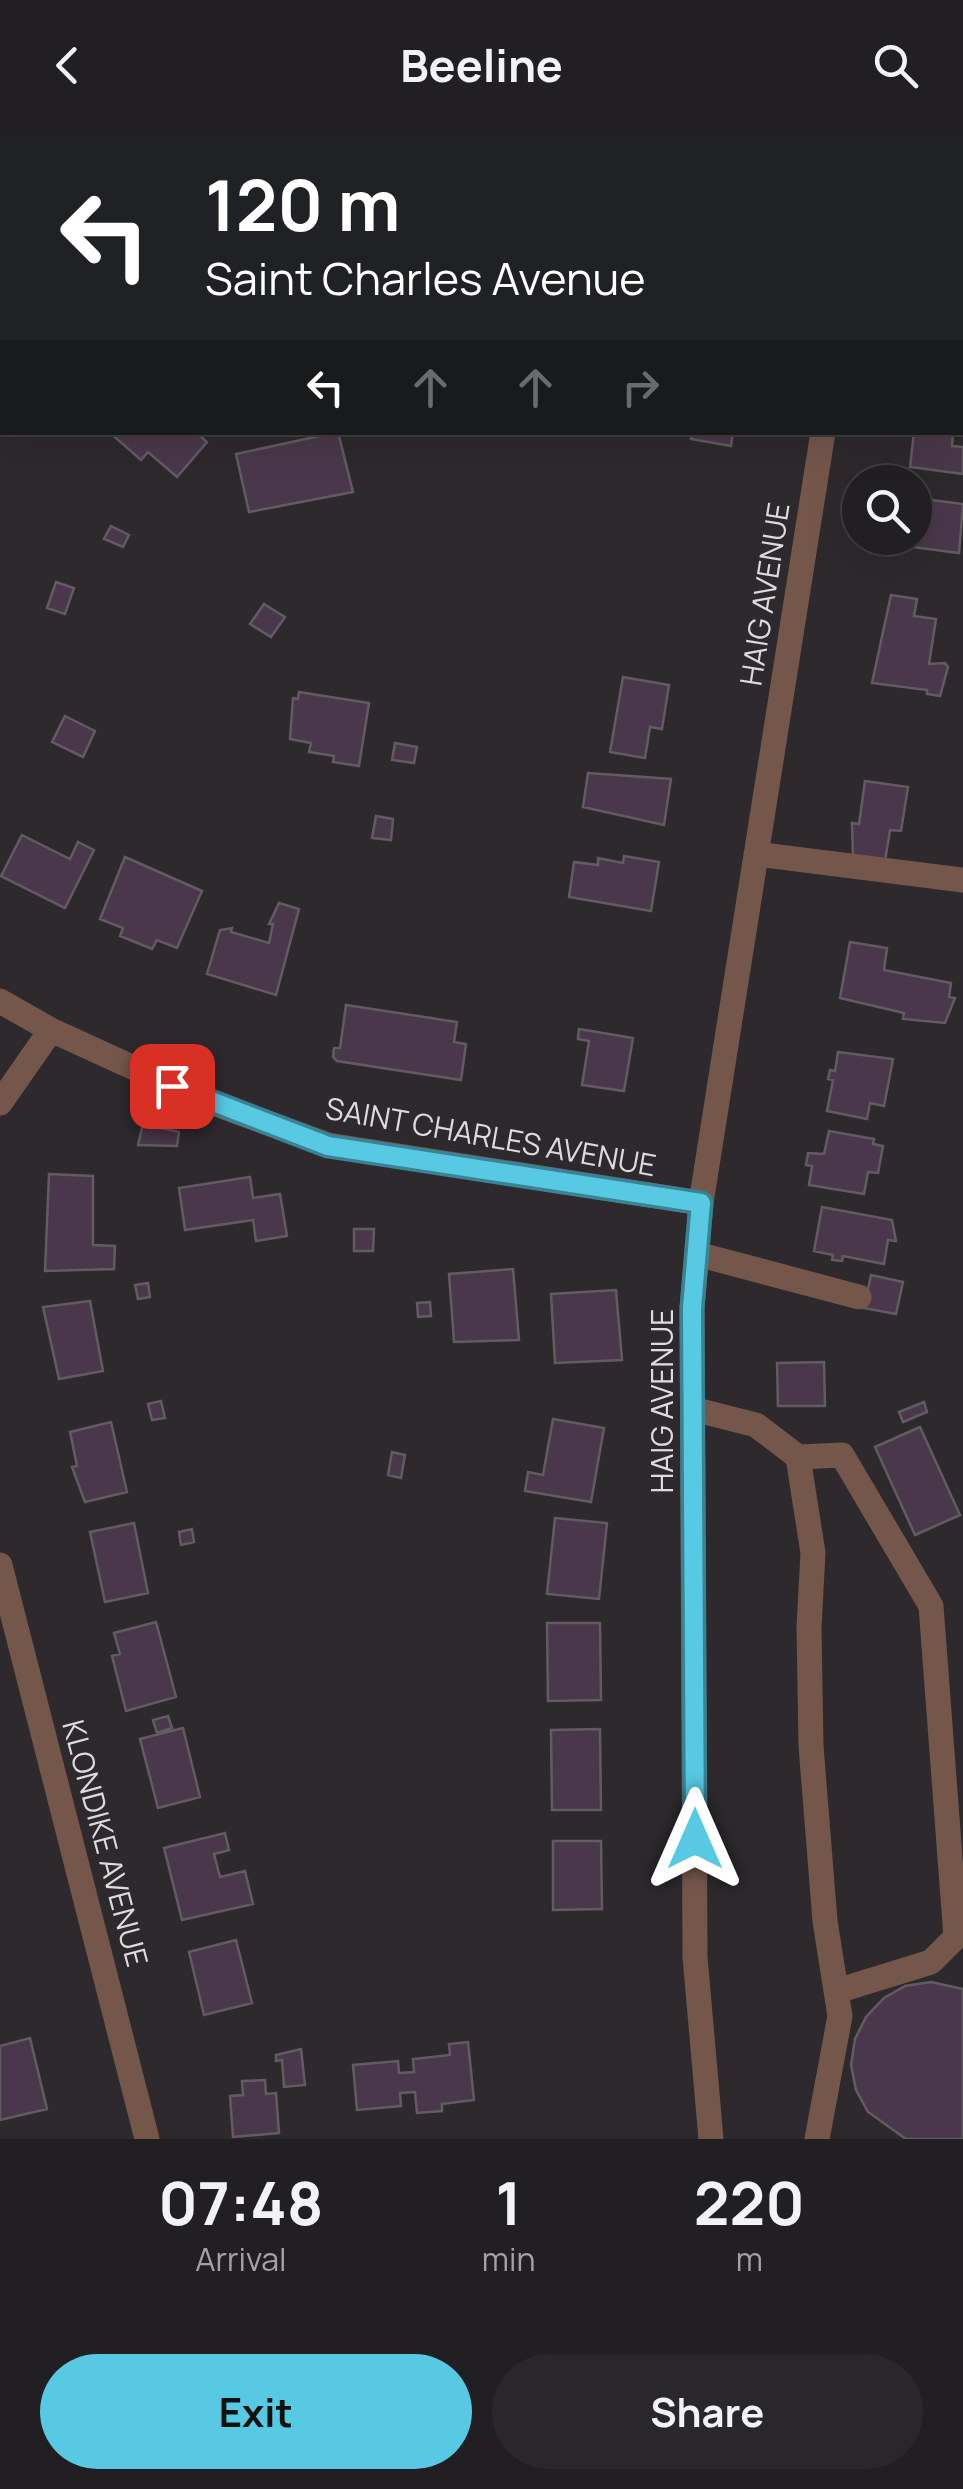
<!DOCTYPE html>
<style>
body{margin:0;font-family:Manrope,sans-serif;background:#2a272a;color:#f1f3f6;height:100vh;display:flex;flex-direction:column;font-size:38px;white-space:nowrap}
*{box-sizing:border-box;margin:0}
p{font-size:32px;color:#a2a2a5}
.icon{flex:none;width:55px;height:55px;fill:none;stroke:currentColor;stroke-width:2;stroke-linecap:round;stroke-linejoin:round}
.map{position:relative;height:2009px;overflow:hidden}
.details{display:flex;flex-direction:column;background:#221f22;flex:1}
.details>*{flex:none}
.top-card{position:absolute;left:0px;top:0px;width:965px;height:305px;box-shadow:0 10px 40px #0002,0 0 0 2px #3f3d40;background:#202124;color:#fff;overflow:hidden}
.controls{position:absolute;left:842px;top:335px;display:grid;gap:20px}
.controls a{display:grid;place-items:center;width:90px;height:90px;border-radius:50%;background:#221f22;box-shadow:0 10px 40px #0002,0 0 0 2px #3f3d40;font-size:50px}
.pin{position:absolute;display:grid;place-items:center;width:85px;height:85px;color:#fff;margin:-42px;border-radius:20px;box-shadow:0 5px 15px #0006}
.me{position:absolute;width:110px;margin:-55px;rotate:0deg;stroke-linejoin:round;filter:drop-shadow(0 0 8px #0008)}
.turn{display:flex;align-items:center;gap:35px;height:210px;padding:0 40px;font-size:45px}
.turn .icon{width:130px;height:130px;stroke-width:2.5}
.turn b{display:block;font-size:70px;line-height:85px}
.lanes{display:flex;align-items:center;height:95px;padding:0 40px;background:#0003;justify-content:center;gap:50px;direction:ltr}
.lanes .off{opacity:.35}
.eta{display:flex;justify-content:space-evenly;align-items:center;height:170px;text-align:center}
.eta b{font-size:60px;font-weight:700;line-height:70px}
.button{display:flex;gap:20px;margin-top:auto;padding:20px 40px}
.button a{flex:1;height:115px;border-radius:60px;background:#57c9e3;color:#111;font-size:40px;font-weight:700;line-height:115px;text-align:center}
.button a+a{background:#2a272a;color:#f1f3f6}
header{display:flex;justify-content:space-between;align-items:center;height:130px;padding:0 40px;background:#221f22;font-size:45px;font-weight:700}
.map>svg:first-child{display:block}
.building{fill:#4a374b;stroke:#615c61;stroke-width:2.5}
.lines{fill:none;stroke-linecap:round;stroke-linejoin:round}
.minor{stroke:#75564b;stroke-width:25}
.route-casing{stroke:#398394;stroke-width:25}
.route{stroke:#57c9e3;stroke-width:18}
.labels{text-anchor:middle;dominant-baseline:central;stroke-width:10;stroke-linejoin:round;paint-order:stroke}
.street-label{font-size:30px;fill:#dedbde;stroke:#2d292d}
</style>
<header><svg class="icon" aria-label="back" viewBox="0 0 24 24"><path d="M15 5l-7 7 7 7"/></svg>Beeline<svg class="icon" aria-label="search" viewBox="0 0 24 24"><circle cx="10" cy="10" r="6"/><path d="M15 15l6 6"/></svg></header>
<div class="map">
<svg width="963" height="2009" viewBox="0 0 963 2009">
<rect width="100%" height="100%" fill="#2d292d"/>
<path class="building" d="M615,0H700V2Z
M109,302H196L207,312L177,347L148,322L141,330Z
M338,302L353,362L249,382L236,324Z
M692,302H733L731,316L691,309Z
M914,302H953L952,316L963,317V344L910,337Z
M915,368L963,374L959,423L897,415L898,408H915Z
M111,396L129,405L123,417L104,409Z
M56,452L74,458L65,484L47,478Z
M891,465L917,469L914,486L936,489L929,534L945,533L948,537L940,566L927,564V560L872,553Z
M264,474L285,487L271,507L250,494Z
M623,547L669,555L662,599L650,597L645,628L610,622Z
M299,562L369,573L359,636L333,632L334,626L309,622L311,613L290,609L293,568L298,569Z
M65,586L95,601L83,627L52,612Z
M395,613L417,617L414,633L392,630Z
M588,643L671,649L664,695L583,677Z
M865,651L908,657L901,701L890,700L885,731L853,726L852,693L859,694Z
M376,686L393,689L391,710L372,708Z
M22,705L70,729L78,712L94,720L65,778L1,746Z
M624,726L659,732L651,781L569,767L574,732L598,735V728L623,733Z
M125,727L202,761L177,818L157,810L152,819L120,806L123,798L100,789Z
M279,773L299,779L276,865L207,844L220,800L232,798L231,802L269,813L273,794H269Z
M850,812L887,818L884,840L951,853L949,867L955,868L945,893L903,889L904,883L840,868Z
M346,875L457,892L454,912L466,914L461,950L337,931L333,927L334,918H340Z
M579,899L633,908L624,961L582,955L589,911L578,909Z
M838,922L893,929L884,976L870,973L867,989L827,981L833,950L828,949L830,940L835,941Z
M143,994L179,1002L177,1016L138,1015Z
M829,1001L874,1009L873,1014L883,1016L878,1043L868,1042L864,1064L809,1055L812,1036L806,1035L808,1023L824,1024Z
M49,1044L93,1046V1115L115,1116L114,1139L45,1141Z
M250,1047L253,1068L280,1064L287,1106L256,1111L253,1090L185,1100L179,1058Z
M822,1077L892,1090L896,1111L888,1110L884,1134L843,1126L842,1131L832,1130L833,1125L814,1121Z
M354,1099H374L373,1121H354Z
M513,1139L519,1210L454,1212L449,1144Z
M871,1145L903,1152L896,1184L864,1178Z
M148,1153L150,1167L138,1169L135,1155Z
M616,1160L622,1230L555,1233L551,1164Z
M90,1171L103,1241L59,1249L43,1177Z
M430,1172L431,1186L418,1187L417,1173Z
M824,1232L825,1276H778L777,1233Z
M161,1271L165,1288L152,1290L148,1274Z
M924,1272L927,1282L903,1292L899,1282Z
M553,1289L604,1298L591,1372L525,1361L528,1342L543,1345Z
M111,1292L127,1362L85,1372L72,1337L77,1336L70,1302Z
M920,1297L960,1385L915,1405L875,1317Z
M392,1322L405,1325L401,1348L388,1345Z
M555,1388L607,1393L599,1469L547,1464Z
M134,1393L148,1463L105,1472L90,1402Z
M192,1399L194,1412L181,1415L179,1402Z
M156,1492L176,1567L126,1581L112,1526L120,1524L114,1503Z
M547,1493H600L601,1570L548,1571Z
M168,1586L172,1598L157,1603L153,1590Z
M183,1598L200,1667L158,1678L140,1609Z
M600,1599L601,1680H552L551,1600Z
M225,1703L229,1720L214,1724L220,1747L245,1741L253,1774L182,1790L164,1718Z
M553,1711H601L602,1779L553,1780Z
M236,1810L252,1873L204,1885L189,1822Z
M931,1852L963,1859V2009H906L868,1982L856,1960L851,1935L855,1909L866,1887L884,1868L905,1856Z
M30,1908L47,1979L0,1990V1916Z
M468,1912L474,1970L442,1974V1981L417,1983L415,1962L400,1963L401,1976L357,1980L353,1935L398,1931L399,1943L414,1942L413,1929L450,1925L449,1914Z
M301,1919L305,1955L284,1957L282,1930L276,1931V1925Z
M265,1950L266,1964L276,1963L279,2003L233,2007L230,1966L243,1965L242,1951Z"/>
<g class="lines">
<path class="minor" d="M367,0L373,2
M290,2L291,0
M870,2V0
M756,724L963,750
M0,871L51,900L202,969L328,1015L701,1073
M0,973L51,900
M697,1124L859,1167
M693,1279L756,1295L798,1327L813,1423L809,1497L811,1616L825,1791L840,1886L817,2009
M798,1327L842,1325L931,1476L956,1807L931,1832L837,1861
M0,1435L147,2009
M711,2009L695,1827L692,1178L701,1073L823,302"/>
</g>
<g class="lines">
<g class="route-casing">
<path id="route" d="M172,956L328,1016L701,1073L692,1178L695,1709"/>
</g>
<use href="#route" class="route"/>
</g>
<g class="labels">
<g class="street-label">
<text transform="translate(764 464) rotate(-81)">HAIG AVENUE</text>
<text transform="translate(491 1006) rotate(10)">SAINT CHARLES AVENUE</text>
<text transform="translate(661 1271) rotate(-90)">HAIG AVENUE</text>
<text transform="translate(106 1713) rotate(75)">KLONDIKE AVENUE</text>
</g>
</g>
</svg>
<div class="controls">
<a><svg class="icon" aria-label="search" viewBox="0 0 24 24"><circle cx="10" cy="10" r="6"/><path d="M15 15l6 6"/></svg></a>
</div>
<div class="pin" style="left:172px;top:956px;background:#d93025"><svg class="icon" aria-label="arrive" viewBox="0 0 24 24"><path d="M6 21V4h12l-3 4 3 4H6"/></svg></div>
<svg class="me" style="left:695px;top:1709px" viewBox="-20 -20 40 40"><path d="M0-17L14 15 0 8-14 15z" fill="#57c9e3" stroke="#fff" stroke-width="4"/></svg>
<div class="top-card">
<div class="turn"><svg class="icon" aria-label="left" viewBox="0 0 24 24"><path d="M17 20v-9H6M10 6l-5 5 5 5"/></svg><div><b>120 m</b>Saint Charles Avenue</div></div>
<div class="lanes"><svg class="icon" aria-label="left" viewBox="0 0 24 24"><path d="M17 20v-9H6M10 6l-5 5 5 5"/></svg><svg class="icon off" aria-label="ahead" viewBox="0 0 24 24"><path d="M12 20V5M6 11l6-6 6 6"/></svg><svg class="icon off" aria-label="ahead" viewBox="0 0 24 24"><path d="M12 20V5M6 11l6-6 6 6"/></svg><svg class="icon off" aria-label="right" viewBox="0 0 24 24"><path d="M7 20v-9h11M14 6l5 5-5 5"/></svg></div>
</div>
</div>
<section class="details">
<div class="eta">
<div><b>07:48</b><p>Arrival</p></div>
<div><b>1</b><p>min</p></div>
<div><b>220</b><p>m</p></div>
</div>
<div class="button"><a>Exit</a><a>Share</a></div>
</section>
